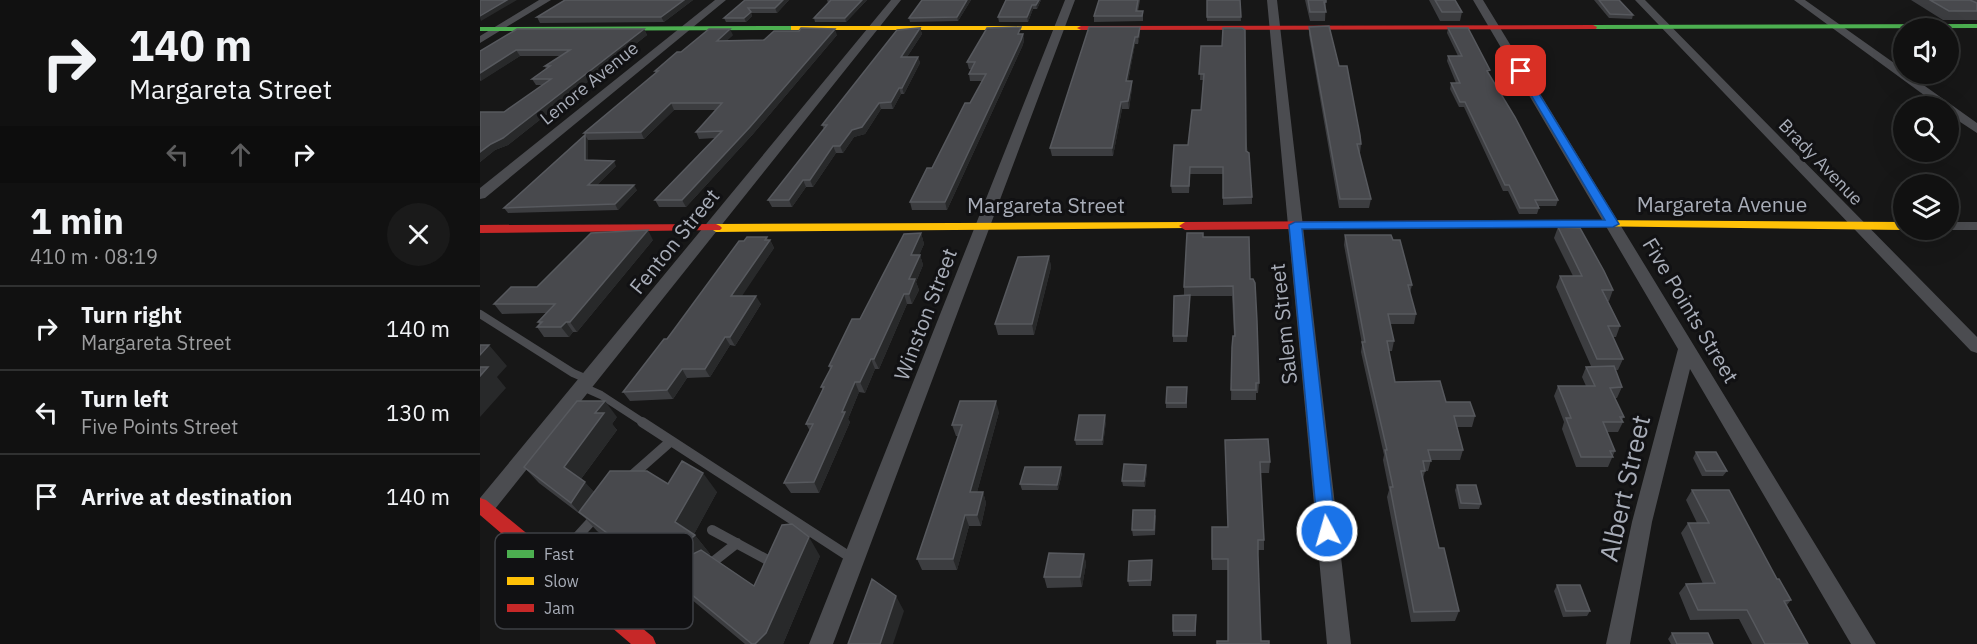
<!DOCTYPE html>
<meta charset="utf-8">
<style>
body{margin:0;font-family:"IBM Plex Sans",sans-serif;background:#1a1a1a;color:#f1f3f6;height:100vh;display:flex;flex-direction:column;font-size:22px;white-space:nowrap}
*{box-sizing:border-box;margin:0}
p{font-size:20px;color:#9c9d9f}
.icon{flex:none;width:33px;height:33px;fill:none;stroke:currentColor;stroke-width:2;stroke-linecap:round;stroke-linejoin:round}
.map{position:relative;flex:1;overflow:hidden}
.side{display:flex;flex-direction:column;background:#111;width:480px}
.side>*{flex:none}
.hud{background:#111;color:#f1f3f6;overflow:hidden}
.buttons{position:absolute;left:1413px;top:18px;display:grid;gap:12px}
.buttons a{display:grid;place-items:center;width:66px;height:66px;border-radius:50%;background:#111;box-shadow:0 6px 24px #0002,0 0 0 2px #303131;font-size:30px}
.pin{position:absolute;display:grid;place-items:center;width:51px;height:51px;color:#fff;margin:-26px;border-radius:12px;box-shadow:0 3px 9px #0006}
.me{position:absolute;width:66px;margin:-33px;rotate:354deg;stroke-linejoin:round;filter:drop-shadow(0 0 4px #0008)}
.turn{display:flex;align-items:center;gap:21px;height:126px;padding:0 30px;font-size:27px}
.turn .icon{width:78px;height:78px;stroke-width:2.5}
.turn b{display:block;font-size:42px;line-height:51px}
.lanes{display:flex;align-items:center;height:57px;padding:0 30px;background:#0003;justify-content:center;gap:30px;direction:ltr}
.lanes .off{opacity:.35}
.round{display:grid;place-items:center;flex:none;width:63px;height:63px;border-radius:32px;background:#1a1a1a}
.summary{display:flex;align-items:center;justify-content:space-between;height:102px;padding:0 30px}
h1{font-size:36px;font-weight:700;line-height:45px}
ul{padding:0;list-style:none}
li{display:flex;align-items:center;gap:18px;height:84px;padding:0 30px;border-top:2px solid #303131}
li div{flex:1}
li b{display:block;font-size:22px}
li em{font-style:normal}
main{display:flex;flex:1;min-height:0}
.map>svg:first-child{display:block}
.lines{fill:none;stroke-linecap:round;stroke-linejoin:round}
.lane-far1{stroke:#4b4c50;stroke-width:8}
.lane{stroke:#4b4c50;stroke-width:10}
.street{fill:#4b4c50;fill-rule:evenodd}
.fast{fill:#4caf50;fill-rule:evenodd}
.slow{fill:#ffc107;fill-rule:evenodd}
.jam{fill:#c62828;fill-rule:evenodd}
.wall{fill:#3c3d40}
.shaded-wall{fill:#28292a}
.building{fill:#48494d;stroke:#57595e;stroke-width:1.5}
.route{fill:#1a73e8;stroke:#114b97;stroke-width:1.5}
.labels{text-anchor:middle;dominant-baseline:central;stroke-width:6;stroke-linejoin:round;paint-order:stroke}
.far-street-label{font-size:18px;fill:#a8adb8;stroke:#111113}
.street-label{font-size:21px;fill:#a8adb8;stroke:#111113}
.near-street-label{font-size:26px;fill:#a8adb8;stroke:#111113}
.key{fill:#111113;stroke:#3e4045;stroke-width:1.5}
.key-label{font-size:16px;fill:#a8adb8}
</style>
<main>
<section class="side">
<div class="hud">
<div class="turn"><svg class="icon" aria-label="right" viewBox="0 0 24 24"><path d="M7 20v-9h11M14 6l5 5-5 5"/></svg><div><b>140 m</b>Margareta Street</div></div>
<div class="lanes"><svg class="icon off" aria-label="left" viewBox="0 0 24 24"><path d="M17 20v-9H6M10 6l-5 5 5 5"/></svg><svg class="icon off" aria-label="ahead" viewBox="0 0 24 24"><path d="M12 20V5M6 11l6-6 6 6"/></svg><svg class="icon" aria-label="right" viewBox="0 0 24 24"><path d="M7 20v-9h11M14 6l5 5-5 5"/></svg></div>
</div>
<div class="summary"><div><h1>1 min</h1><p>410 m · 08:19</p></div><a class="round"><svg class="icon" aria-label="close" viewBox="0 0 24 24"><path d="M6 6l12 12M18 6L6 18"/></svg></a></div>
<ul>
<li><svg class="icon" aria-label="right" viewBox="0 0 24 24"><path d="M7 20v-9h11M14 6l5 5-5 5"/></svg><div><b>Turn right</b><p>Margareta Street</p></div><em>140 m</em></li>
<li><svg class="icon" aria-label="left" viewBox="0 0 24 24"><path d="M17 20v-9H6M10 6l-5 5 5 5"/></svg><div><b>Turn left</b><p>Five Points Street</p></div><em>130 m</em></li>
<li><svg class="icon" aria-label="arrive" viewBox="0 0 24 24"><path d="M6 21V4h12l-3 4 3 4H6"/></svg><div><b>Arrive at destination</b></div><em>140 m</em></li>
</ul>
</section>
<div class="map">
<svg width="1497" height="644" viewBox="0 0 1497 644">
<rect width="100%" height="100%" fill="#171717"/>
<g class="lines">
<path class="lane-far1" d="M0,314L93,373L109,380
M103,387L121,395L164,423"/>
<path class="lane" d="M162,422L373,559
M149,478L191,441
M232,530L293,563
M75,561L117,515
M229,565L257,543
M154,624L199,589"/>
<path class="street" d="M59,0H71L0,43V36Z
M235,0H246L5,198L0,199V188Z
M411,0H421L11,514L0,515V498Z
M585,0H595L353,644H329Z
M787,0H797L871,644H847Z
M993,0H1003L1396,644H1371L1210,369L1172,522L1150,644H1126L1152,522L1198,349Z
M1155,0H1165L1497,337V353L1491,351Z
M1314,0H1325L1424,70V74H1428L1497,123V133L1468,114V106H1459Z
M1468,222H1497V230H1465H1468Z"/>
<path class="fast" d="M1497,24V28L1113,29L1109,27L1113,25Z
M317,26V30H314L0,31V27Z"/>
<path class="slow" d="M311,26H601L605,28L601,30H311Z
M1101,220L1424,222V230L1097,226L1095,224Z
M705,222L709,224L711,226L709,228L236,232L230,228L236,224Z"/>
<path class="jam" d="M1113,25L1117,27L1116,29L601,30L597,28L601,26Z
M1101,220L1107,224L1105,226L705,230L699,226L705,222Z
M236,224L240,226L242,228L240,230L0,233V225Z
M0,498L6,500L173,637L176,644H151L0,515Z"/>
</g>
<path class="wall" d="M85,0H213L184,22L60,23L57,17Z
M265,0H309L297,13H271L272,16L266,22H246L244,18Z
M347,0H387L366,22H335L334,18L348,3Z
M442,0H491L478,21L430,22L429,18Z
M526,0H561L557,9H553L548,22H519L518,17Z
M619,0H660L658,11H663V21L614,22V16Z
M727,0H760L761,21H727Z
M825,0H846L845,21H830Z
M949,0H975L982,12L980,21H960Z
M1114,0H1139L1153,15L1152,19L1129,18Z
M1431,0H1497V20H1463Z
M609,27L660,34L658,44H655L648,81H652V88L649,109H642L633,156H572L570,148Z
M829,27L859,66L881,144L880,153H879L891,199L889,208H859L829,35Z
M440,28L442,34L427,57H438L440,63L424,94H421L413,109H401L385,134L374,137L363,153H356L333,187H326L312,207H292L288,200L344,129L342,125Z
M968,28L1009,75L1078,200L1076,206H1058L1059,208L1057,214H1039L1028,191H1023L984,107H979L970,89L971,83H976L967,61L968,56H978L967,33Z
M164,29L167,35L28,145L15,150L0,162V112H24L63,85H56L52,79L66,69L65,66L81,56H40L0,81V51Z
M543,34L544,41L542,47L467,210H432L430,202L452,168L490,103L502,81H490L489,74L491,69H489L487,62Z
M253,35L246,41L284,40L357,35L273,134L206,207H179L175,200L235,138L219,139L216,132L236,110H194L164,139L108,140V160L136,166L117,185L157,190L138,210L28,213L24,208L105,135L104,133L176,73L175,71L201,52Z
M721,46L766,136L772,197V204L743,205V174H710L709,193H692L691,186L708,145L721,110L723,80H720Z
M1078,227L1133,290L1129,301H1128L1140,326L1136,337H1133L1143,359L1138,370H1135L1142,387L1137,398H1135L1144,417L1142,420L1143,422L1138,432H1127L1135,451L1128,467H1096L1082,429L1084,422L1074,396L1078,386H1106L1102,377L1106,367L1111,366L1076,287L1080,276H1093L1074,238Z
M441,233L444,244L439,255H440L443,265L436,282L439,290L432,304H427L399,369H395L385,393L379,392L368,419L370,422L339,493H311L304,483L330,431L326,424L343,390L341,387L350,370L349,366L380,319Z
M865,235L913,240L932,285L930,293L936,314L934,324H910L914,341L912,351H909L915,382L966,402L995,416L992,427H976L983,450L980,460H951L948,471H945L943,479L959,548L979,611L975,621L931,622L907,497L909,490L903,460L904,455L881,352L882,344L864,245Z
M723,237L770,279L779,383L778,393H776V400H751L752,347L754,336L752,296H710L707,342H693V336L704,295V287Z
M173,240L97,332H93L89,337H64L57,327L59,324L58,322L66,313L22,314L14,304Z
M288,240H290L294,248L261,296L281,304L255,346L250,345L230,377L207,378L193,399L150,401L143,392L187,339Z
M569,256L571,267L554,335H518L515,324Z
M707,392V408H686V403Z
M519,412L497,492H503L506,503L501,526H489L477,570H442L437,559L478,436H476L472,425Z
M137,417L132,424L137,430L101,479L114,492L188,484L237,492L214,534L230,554L229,555L274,586L340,556L303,644H265L205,594L195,583L193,584L161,559L159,563L117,531L105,518L59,483L44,467Z
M626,421L623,445H596L595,440Z
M788,439L790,462L789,473H780L784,540V550H778L748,641V570H732V559L748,527Z
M1216,452L1247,471L1243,476H1222L1213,458Z
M666,465L667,470L665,487L643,486L642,481Z
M582,473L578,490H542L540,484Z
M977,485L1001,504L999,509H979L975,490Z
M1212,490L1297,579L1311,600L1307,605L1328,644H1272L1259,619L1210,620L1199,593L1206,584H1223L1201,533L1208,523H1217L1206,500Z
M676,515L675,535L653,536L652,530Z
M604,554L606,564L602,587L567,588L564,577Z
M672,566L671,586H649L648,581Z
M1077,585L1110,611L1107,616L1083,617L1074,591Z
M716,620V636H693V631Z
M1192,633L1233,644H1191L1188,639Z"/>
<path class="shaded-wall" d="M27,0H37L1,21L0,18V16Z
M204,0H213L184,22L181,17Z
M303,0H309L297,13L295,8Z
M382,0H387L366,22L365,18Z
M487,0H491L478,21L477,17Z
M559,0H561L557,9L556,5Z
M552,5L553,9L548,22L547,17Z
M271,12L272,16L266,22L264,18Z
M660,27V34L658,44V37Z
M440,28L442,34L423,63L421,57Z
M164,29L167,35L28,145L15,150L0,162V152Z
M250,29L253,35L240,47L237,41Z
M355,29L357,35L273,134L206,207L202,200Z
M543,34L544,41L542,47L467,210L465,202Z
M655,37V44L647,88L646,81Z
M36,50L40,56L1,81L0,73Z
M438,57L440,63L424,94L422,88Z
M652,81V88L649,109L648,101Z
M419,88L421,94L413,109L411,102Z
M641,102L642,109L633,156L632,148Z
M191,103L194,110L164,139L161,132Z
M399,103L401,109L385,134L374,137L363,153L360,146L372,130Z
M105,135L108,140V165L105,160Z
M353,146L356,153L333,187L330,180Z
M134,161L136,166L112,190L108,185Z
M323,180L326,187L312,207L309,200Z
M154,185L157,190L138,210L135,204Z
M168,230L173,240L97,332L90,322Z
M441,233L444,244L435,265L431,255Z
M287,237L289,241L290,240L294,248L256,305L251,296Z
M440,255L443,265L436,282L439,290L432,304L429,294V279Z
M569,256L571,267L554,335L552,324Z
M424,294L427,304L399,369L394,359Z
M276,296L281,304L255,346L250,337Z
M86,322L93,332L89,337L81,327Z
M245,337L250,345L230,377L225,369Z
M9,345L27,366L17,377L26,388L0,417V355Z
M391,359L395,369L385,393L380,382Z
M202,369L207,378L193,399L187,390Z
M375,382L379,392L368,419L370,422L339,493L334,482L362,412Z
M125,401L137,417L132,424L137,430L98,483L84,467L115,413Z
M516,401L519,412L494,503L490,492Z
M625,415L626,421L623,445L622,440Z
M666,465L667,470L665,487L664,481Z
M581,467L582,473L578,490L577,485Z
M223,473L237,492L212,538L215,535L230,554L219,564L204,552L195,522Z
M105,482L119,498L99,512L105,519L91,503Z
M503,492L506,503L501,526L497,515Z
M485,515L489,526L477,570L473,559Z
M329,537L340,556L303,644H275Z
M144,540L161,559L159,563L142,544Z
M604,554L606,564L602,587L600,577Z
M182,563L199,582L188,575L195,583L193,584L177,565Z
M416,596L424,611L413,644H400Z"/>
<path class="building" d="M0,0H27L0,16Z
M85,0H204L181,17H57Z
M265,0H303L295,8H268L271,12L264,18H244Z
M351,0H382L365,18H334Z
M442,0H487L477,17L429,18Z
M526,0H559L556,5H552L547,17H518Z
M619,0H658L656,11H663L662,16H614Z
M727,0H760L761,17H727Z
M828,0H846V2H844L846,12H830Z
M955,0H975L982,12H962Z
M1119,0H1139L1153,15L1130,14Z
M1450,0H1490L1497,3V11H1469Z
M849,26L859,66H867L880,135L881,144H877L891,199H860L829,27Z
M541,27L538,34H543L541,40L465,202H430L447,168H452L485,103H490L506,74H489L495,62H487L507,28Z
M609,27H660L658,37H655L646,81H652L648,101L641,102L632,148H570Z
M321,28L355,29L270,127L202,200H175L242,131L216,132L242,103H191L161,132L104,133L178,71H175L197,52H201L229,29H250L237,41L284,40L294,31H319Z
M440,28L421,57H438L422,88H419L411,102L399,103L382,127L372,130L360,146H353L330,180H323L309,200H288L347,125H342L417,30Z
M743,28H762L765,30L766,136V151L769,153L772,197L743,198V167H710L709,186H691L694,145H708L712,110H721L724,74H719L721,46H742Z
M968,28H988L1010,70L1007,71L1035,117L1078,200H1055L1059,208H1040L1029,185H1025L985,102H980L971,83H980L968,56H982Z
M37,29H164L23,138L11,144L0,152V112H24L71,79H52L70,66H65L90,50H36L0,73V51Z
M105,135V160L134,161L108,185H154L135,204L24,208Z
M1078,227L1100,228L1124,271L1133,290H1122L1140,326H1128L1143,359H1117L1080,276H1102Z
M168,230L90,322H86L81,327H57L62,322H58L75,304H14L31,287H57L111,233Z
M441,233L431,255H440L429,279H435L429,294H424L394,359H391L380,382H375L362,412H365L334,482L304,483L333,424H326L344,387H341L352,366H349L372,319H380L424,234Z
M707,233H723V237H769L770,279H773L775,283L777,321L779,383H776V390H751L752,347L753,336H755L753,286L704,287Z
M865,235H911L913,240H920L932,285H928L936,314H908L914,341H907L915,382L960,381L966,402H990L995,416H974L983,450H948L951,461H943L945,471H941L959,548H964L979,611L934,612L910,487H913L905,450H907L882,342H885Z
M267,237H287L285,240H290L251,296H276L250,337H245L225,369H202L187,390L143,392L184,339H187L259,241H264Z
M569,256L552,324H515L538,257Z
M710,295L707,336H693L694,296Z
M0,345H9L0,355Z
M1134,366L1142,387L1130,388L1144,417H1140L1143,422H1123L1135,451H1130L1133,457H1101L1086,418H1091L1078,386H1115L1106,367Z
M0,367H8L0,376Z
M687,387H707L706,403H686Z
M97,401H125L115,413H124L84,467L105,482L91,503L44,467Z
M480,401H516L490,492H503L497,515H485L473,559H437L482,425H472Z
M599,415H625L622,440H595Z
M788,439L790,462H780L784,540H778V555L781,641H789V644H737V641H748V559H732V527H748L745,440Z
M1216,452H1236L1247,471H1226Z
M202,461L223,473L195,522L215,535L204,545V552L211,555L221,550L274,586L302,525L312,524L329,537L286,633L275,644H272L188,575L190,570L188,565L182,563L177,565L144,540L142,544L99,512L130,471H167L188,484Z
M644,464L666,465L664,481H642Z
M545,467H581L577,485L540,484Z
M977,485H996L1001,504L981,503Z
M1212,490H1249L1297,579H1299L1311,600L1304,601L1328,644H1285L1267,610H1218L1206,584L1235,583L1208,523H1229Z
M653,510H675L674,530H652Z
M569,553L604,554L600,577H564Z
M672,560L671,580L648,581L649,561Z
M392,579L416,596L400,644H368Z
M1077,585H1100L1110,611H1086Z
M693,615H716L715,631H693Z
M1192,633H1228L1233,644H1197Z"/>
<path class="route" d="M1041,68L1045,71L1139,224L1133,227L822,229L856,531L853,536L847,538L841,536L838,531L809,225L815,222L1125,220L1037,71Z"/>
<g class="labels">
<g class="far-street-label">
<text transform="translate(109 83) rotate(-39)">Lenore Avenue</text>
<text transform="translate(1341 162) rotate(46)">Brady Avenue</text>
</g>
<g class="street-label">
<text x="1242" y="204">Margareta Avenue</text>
<text x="566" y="205">Margareta Street</text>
<text transform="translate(194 241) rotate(-51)">Fenton Street</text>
<text transform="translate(1211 310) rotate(59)">Five Points Street</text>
<text transform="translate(445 314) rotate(-69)">Winston Street</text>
<text transform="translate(803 324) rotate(-96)">Salem Street</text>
</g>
<g class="near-street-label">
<text transform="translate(1144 488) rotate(-77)">Albert Street</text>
</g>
</g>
<rect x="15" y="533" width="198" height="96" rx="9" class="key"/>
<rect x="27" y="550" width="27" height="8" fill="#4caf50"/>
<rect x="27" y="577" width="27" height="8" fill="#ffc107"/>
<rect x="27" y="604" width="27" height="8" fill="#c62828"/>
<g class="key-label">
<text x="64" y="560">Fast</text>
<text x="64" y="587">Slow</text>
<text x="64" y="614">Jam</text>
</g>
</svg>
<div class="buttons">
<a><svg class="icon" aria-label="sound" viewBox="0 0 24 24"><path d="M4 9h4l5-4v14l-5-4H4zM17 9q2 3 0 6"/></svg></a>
<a><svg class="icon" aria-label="search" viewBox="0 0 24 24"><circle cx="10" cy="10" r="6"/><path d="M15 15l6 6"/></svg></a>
<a><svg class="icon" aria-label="layers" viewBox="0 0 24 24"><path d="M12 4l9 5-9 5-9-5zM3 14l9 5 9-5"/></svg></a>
</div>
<div class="pin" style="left:1041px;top:71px;background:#d93025"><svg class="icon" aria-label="arrive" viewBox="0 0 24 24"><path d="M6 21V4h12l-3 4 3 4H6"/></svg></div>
<svg class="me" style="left:847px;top:531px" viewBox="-20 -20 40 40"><circle r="17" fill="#1a73e8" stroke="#fff" stroke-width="3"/><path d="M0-11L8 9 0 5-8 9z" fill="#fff"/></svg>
</div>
</main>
